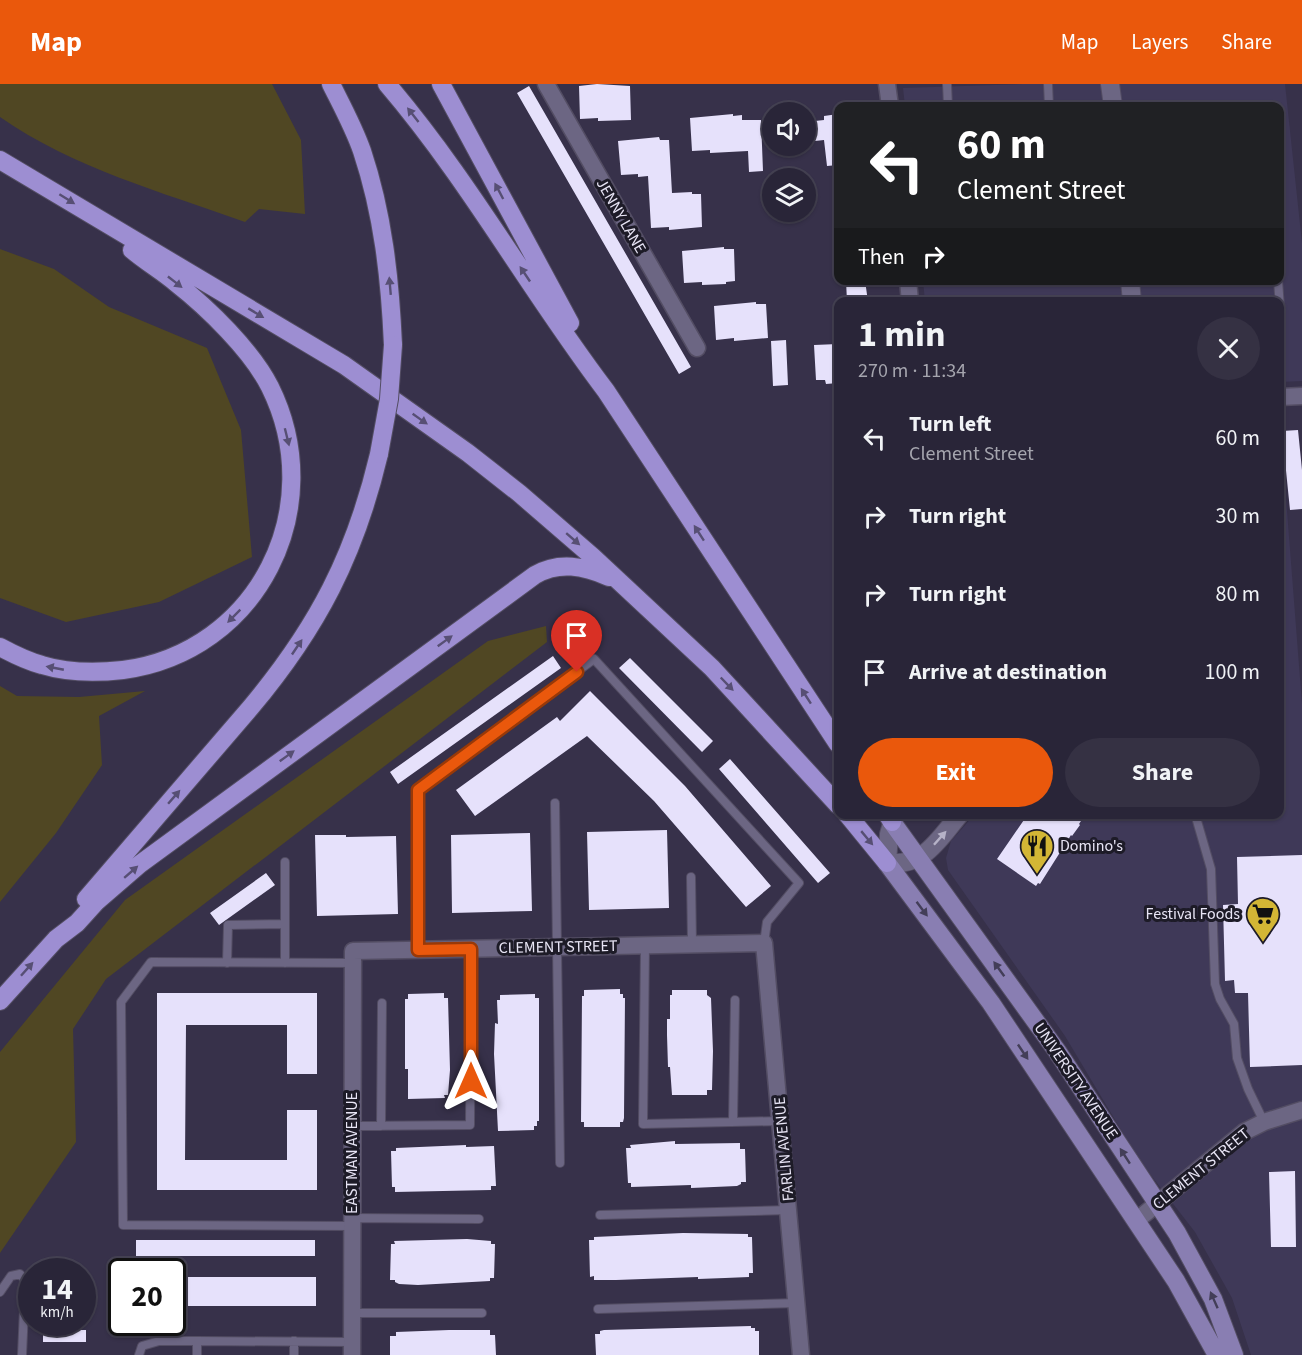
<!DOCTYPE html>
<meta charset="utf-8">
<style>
body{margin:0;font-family:"Source Sans 3",sans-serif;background:#353143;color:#f1f3f6;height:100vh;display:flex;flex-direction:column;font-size:22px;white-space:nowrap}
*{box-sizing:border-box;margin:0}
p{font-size:20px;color:#a5a5ae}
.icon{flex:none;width:33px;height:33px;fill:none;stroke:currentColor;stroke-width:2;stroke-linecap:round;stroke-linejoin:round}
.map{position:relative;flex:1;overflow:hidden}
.sheet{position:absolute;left:834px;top:213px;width:450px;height:522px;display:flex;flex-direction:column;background:#292538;border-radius:12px;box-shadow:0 2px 4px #0004,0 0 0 2px #454253}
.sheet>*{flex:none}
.hud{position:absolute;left:834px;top:18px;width:450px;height:183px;border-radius:12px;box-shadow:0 2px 4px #0004,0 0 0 2px #454253;background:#202124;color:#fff;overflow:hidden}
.tools{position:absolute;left:762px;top:18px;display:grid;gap:12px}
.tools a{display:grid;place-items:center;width:54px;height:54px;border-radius:50%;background:#292538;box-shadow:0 2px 4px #0004,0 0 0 2px #454253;font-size:30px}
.speed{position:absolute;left:18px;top:1174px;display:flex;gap:12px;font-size:30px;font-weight:700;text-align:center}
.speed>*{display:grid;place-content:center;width:78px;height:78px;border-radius:50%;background:#292538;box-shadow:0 2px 4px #0004,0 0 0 2px #454253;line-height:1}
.speed small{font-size:15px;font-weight:400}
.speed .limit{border:3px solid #111;border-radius:9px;background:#fff;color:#111}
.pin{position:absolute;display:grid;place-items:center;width:51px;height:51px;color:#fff;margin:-62px -26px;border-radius:50% 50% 50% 0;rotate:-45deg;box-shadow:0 0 6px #0007}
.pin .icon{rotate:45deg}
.me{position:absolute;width:66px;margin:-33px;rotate:0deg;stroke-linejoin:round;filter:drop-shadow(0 0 4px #0008)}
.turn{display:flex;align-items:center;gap:21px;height:126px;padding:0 24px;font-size:27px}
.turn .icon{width:78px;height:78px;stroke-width:2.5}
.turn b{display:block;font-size:42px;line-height:51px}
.then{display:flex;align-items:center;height:57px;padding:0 24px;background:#0003;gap:12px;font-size:22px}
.round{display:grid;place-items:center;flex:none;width:63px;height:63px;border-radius:32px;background:#353143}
.head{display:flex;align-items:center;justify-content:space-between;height:102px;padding:0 24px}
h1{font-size:36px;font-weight:700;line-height:45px}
.action{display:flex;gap:12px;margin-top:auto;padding:12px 24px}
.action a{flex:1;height:69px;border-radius:36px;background:#ea580c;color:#fff;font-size:24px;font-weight:700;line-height:69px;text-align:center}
.action a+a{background:#353143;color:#f1f3f6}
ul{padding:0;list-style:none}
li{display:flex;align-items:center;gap:18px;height:78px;padding:0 24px}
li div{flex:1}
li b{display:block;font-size:22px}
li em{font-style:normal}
header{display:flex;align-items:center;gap:36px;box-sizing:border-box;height:84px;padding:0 30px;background:#ea580c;color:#fff}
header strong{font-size:28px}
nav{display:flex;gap:33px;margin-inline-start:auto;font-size:21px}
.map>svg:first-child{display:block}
.built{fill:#3f3958}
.green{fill:#504723}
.building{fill:#e6e1fb}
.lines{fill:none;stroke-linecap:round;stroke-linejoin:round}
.lane-casing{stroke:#534d63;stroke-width:10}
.street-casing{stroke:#534d63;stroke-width:19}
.secondary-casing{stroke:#534d63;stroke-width:20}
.primary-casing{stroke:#534d63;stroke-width:20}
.highway-casing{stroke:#534d63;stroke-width:20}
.lane{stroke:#6c6683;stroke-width:8}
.street{stroke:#6c6683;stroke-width:16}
.secondary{stroke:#6c6683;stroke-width:18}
.primary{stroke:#897eb2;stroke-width:18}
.highway{stroke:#9d8ed2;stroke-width:18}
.highway-bridge-casing{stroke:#534d63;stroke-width:20;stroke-linecap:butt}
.highway-bridge{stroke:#9d8ed2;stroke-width:18}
.oneway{fill:#574f74}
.oneway2{fill:#b6b2c7}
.oneway3{fill:#433e58}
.route-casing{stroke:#983908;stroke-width:15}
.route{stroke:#ea580c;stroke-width:10}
.labels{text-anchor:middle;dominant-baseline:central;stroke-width:6;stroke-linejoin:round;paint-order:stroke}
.street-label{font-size:16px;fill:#e8e5f5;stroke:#1d1b27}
.poi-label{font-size:16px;fill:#e8e5f5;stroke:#1d1b27;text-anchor:start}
</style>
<header>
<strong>Map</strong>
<nav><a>Map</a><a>Layers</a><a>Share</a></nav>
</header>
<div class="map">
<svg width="1302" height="1271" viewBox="0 0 1302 1271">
<rect width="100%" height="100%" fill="#37314a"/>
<path class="built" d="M1023,0H1285L1302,159V297L1280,298V218L925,217L923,197L1280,196V22H905L903,4Z
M1280,337L1302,620V1271H1251L1232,1214L1195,1148L1139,1076L1065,952L948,786L946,774L951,757L974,731L1280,730Z"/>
<path class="green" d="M0,0H272L301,56L305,130L259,125L245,138C162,108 73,84 0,33Z
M0,165L54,185L109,223L207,264L241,346L252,473L159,518L66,538L0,514Z
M546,542L547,558L106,895L73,945L76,1058L0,1169V968L125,816L488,557Z
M0,602L17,612L79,613L145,607L99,632L102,681L56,749L0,818Z"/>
<path class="building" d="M597,0L630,2L631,36L598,37V34L580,35L579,2Z
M529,2L691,283L679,290L517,9Z
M733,30V32L742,31V36H761L763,87L749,88L748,67L710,69V66L692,67L690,34Z
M838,30V81L827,82L824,56L806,58V38L824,36V32Z
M659,53L660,56H669L672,109L692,108V110H701L702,143L669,146V143L651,144L648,92L638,93V90L621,91L618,57Z
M724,163V165H734L735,197L726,198V200L702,201V198L684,199L682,167Z
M846,196H865L868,218H847Z
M756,218V220H766L768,254L734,257V254L716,256L714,222Z
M786,256L788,301L773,302L771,257Z
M838,260V299L826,300L825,296H816L814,261Z
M1298,346L1302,386V425L1290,426L1282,347Z
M553,572L561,584L398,700L390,688Z
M630,574L713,657L702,668L619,584Z
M590,607L685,702L771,802L746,823L654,717L587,652L475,732L456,706L557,633L560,637Z
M730,675L830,789L818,799L719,685Z
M1028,730H1072L1081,737L1079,740L1080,741L1072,752L1071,751L1040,800L1038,799L1036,802L997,775Z
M667,746L669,824L589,826L587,748Z
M530,749L532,827L452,829L451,751Z
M315,751H346V753L396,752L398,830L317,832Z
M1302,771V981L1250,983L1248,909H1235L1234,896L1225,897L1223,821L1238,820L1237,773Z
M266,789L275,801L219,841L210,829Z
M620,905V910H623V914H625L624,1034L623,1038H620V1043H584V1038H581L582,912H584V906Z
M672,906H707V911L711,914L713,967L712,1006H707V1011H672L670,983H668L667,951V935H670V911H672Z
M157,909H317V990H287V941H186L185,1076H287V1026H317V1106H157Z
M444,909V914H448L450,986L448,1011H444L445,1014L408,1015V985H405V915H408V910Z
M535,910V914H539V1037H537V1042H534V1046L498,1047L494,970L495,939L498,940L497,916H500V911Z
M675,1057V1060L740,1059V1065H745L746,1098H741V1100L737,1102L691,1104V1101L631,1103V1099H628L626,1064H631L630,1061Z
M466,1061V1063L494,1062L496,1102H491V1106L395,1108V1103H392L391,1067H396V1064Z
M1295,1087L1296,1163H1271L1269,1088Z
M683,1149L748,1150V1153H752L753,1189H749V1193L725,1194L698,1195V1193L616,1196H594V1192L590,1193L589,1156H594V1153Z
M467,1155L491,1157V1160H495L494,1194H490V1197L418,1201L399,1200L395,1198V1196H390L391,1160H395L394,1157Z
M136,1156H315V1172H136Z
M172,1193H316V1222H172Z
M751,1242V1244H755V1247H759V1271H596L595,1250H600V1247L604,1246Z
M43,1246H86V1258H43Z
M449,1246H490V1251H495L496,1271H390V1252H396V1248Z"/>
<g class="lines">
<g class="lane-casing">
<path id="lane" d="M947,0L948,22
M1048,0L1049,22
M1278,196L1280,224
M1280,299V313
M555,719L560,1079
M1195,730L1211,785L1215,900L1220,915L1234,940L1237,974L1248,1005L1264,1038
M285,778V840
M691,793L692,860
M645,861L643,1040L781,1037
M418,866V706L594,575L799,799L767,838L764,859
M227,879L228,841L285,840V879
M733,1038L735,916
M352,1042L470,1041L471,865
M381,1042L382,919
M600,1131L789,1126
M352,1134L479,1135
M352,1142L123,1141L121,918L151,878L353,879
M0,1208L11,1192L20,1190L24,1195L25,1203L22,1271
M598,1225L797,1219
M352,1229H482
M139,1271L142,1262L159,1257H197
M197,1271V1257L352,1258
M294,1271V1257"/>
</g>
<g class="street-casing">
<path id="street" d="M546,0L697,264
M887,0L890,22
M908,196L910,218
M1280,313L1302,312
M1136,1137L1244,1048L1264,1038L1302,1026
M352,1271L353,867L764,859L801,1271"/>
</g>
<g class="secondary-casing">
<path id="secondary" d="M1110,0L1113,22
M1130,196L1132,218
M895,730L889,750L887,779C924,783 938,756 960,730"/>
</g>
<g class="primary-casing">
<path id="primary" d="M892,738L1057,967L1177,1149L1213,1215L1234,1271
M887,779L991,919L1176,1197L1217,1271"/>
</g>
<g class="highway-casing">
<path id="highway" d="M331,0C342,22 354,44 362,67C383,130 390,194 393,261
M387,0C469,96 530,207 606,307L838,660
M441,0L570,239
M0,76L344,281L468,369L519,409L593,473L712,584L838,721
M0,563C13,570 27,577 42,581C68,589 96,589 123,586C258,568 330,424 270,303C252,267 208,224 176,199C162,187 146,178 132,166
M847,730L887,779
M887,730L892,738
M86,815L251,623C318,543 355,471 379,370
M0,917L56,855L77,839L96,818L140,780L535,491C559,477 584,482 609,493"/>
</g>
<use href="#lane" class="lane"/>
<use href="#street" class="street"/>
<use href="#secondary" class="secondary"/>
<use href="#primary" class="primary"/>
<use href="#highway" class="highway"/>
<g class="highway-bridge-casing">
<path id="highway-bridge" d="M379,370L389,315L393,261"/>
</g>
<use href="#highway-bridge" class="highway-bridge"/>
</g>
<defs><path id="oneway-solid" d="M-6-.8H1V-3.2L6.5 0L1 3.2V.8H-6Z" transform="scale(1.5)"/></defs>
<g class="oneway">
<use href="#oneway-solid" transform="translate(413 31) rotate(-128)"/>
<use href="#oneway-solid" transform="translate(499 107) rotate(-118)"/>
<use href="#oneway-solid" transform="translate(67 115) rotate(32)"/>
<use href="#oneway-solid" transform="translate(525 190) rotate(-124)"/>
<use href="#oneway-solid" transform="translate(175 198) rotate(38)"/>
<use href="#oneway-solid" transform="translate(390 202) rotate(-95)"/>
<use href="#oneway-solid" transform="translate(256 229) rotate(31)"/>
<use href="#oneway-solid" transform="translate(420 335) rotate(35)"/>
<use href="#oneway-solid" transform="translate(287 353) rotate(76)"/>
<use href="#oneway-solid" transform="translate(699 449) rotate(-123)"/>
<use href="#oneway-solid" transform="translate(573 455) rotate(41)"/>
<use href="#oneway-solid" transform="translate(234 532) rotate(135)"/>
<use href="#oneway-solid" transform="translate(445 557) rotate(-36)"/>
<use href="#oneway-solid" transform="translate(297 563) rotate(-56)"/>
<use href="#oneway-solid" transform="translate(55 584) rotate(-169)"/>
<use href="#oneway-solid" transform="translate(727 600) rotate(46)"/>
<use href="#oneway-solid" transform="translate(806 612) rotate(-123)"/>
<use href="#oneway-solid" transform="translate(287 672) rotate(-36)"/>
<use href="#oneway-solid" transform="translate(174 713) rotate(-49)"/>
<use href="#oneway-solid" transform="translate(867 754) rotate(50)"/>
<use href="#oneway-solid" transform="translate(131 788) rotate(-41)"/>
<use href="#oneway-solid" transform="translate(27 885) rotate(-48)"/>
</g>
<use class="oneway2" href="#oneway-solid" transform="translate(940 754) rotate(-48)"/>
<g class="oneway3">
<use href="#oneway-solid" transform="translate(922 825) rotate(53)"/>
<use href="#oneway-solid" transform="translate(999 885) rotate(-126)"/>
<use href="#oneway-solid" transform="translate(1023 968) rotate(56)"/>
<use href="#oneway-solid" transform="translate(1125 1072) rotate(-123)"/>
<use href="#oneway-solid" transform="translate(1214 1216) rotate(-114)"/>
</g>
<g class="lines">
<g class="route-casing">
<path id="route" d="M471,997V865L418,866V706L577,588"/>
</g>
<use href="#route" class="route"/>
</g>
<defs>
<g id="restaurant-pin" transform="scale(1.725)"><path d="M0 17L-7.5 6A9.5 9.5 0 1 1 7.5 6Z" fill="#d3b635" stroke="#1d1b27"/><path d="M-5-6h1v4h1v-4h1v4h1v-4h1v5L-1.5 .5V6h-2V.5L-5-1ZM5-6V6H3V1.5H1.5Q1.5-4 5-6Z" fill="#111"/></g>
<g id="supermarket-pin" transform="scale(1.725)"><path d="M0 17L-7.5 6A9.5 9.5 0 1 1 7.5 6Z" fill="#d3b635" stroke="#1d1b27"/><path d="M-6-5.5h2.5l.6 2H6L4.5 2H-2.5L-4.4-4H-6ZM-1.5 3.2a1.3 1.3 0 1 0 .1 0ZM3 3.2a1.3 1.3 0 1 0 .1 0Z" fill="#111"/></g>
</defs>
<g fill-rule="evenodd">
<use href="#restaurant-pin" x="1037" y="762"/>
<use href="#supermarket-pin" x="1263" y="830"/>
</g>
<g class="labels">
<g class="street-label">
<text transform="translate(621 132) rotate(60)">JENNY LANE</text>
<text transform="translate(558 863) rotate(-1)">CLEMENT STREET</text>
<text transform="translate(1076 997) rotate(56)">UNIVERSITY AVENUE</text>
<text transform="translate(784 1065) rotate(-95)">FARLIN AVENUE</text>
<text transform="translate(352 1069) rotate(-90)">EASTMAN AVENUE</text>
<text transform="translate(1201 1085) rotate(-39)">CLEMENT STREET</text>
</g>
<g class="poi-label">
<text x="1060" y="762">Domino's</text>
<text x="1240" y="830" text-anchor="end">Festival Foods</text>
</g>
</g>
</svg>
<div class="tools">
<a><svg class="icon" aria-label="sound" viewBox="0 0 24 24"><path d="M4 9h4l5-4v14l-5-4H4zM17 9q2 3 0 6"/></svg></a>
<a><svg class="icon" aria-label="layers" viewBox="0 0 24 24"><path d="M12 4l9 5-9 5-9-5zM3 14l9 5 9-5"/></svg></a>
</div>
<div class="speed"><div>14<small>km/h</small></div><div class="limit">20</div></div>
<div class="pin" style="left:577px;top:588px;background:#d93025"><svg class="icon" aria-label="arrive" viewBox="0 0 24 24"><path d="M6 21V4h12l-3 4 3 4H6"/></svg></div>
<svg class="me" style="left:471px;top:997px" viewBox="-20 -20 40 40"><path d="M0-17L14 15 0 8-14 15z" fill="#ea580c" stroke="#fff" stroke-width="4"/></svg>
<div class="hud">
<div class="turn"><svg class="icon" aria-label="left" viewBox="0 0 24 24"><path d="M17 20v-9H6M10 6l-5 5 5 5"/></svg><div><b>60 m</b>Clement Street</div></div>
<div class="then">Then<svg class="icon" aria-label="right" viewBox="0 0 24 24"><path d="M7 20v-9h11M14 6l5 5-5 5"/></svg></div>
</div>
<section class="sheet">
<div class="head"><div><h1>1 min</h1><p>270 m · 11:34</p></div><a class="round"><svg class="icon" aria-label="close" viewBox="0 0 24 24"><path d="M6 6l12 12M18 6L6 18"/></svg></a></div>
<ul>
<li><svg class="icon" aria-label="left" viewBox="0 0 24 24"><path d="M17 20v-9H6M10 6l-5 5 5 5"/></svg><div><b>Turn left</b><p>Clement Street</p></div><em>60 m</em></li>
<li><svg class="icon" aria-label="right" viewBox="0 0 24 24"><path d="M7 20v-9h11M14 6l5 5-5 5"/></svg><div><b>Turn right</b></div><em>30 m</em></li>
<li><svg class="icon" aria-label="right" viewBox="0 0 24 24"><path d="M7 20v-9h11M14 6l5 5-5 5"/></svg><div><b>Turn right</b></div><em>80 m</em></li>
<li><svg class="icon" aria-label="arrive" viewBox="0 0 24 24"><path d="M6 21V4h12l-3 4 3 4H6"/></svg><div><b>Arrive at destination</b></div><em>100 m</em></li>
</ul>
<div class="action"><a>Exit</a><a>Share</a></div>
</section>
</div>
